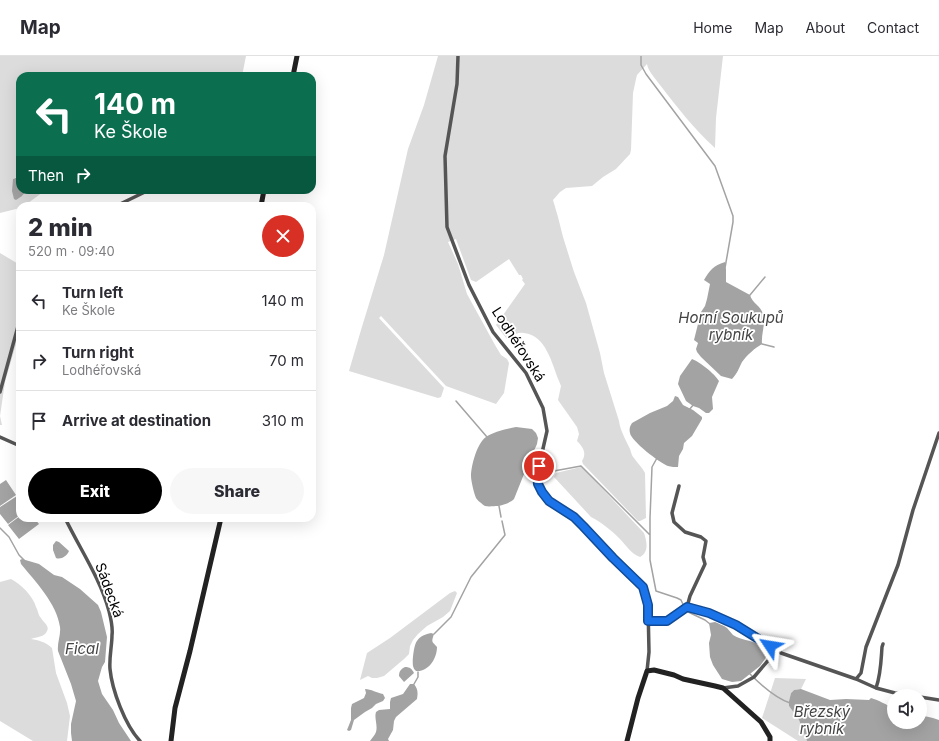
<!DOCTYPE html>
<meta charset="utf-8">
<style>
body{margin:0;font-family:Inter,sans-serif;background:#f7f7f7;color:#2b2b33;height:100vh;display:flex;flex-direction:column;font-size:15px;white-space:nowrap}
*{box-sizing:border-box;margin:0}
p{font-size:13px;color:#7c7c81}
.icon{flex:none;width:22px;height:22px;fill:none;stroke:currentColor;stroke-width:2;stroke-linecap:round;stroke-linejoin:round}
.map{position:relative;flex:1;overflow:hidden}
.panel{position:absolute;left:16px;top:146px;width:300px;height:320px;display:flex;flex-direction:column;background:#fff;border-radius:12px;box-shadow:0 4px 16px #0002}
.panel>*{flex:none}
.top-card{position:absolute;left:16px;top:16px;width:300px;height:122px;border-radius:12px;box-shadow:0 4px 16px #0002;background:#0b6e4f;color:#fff;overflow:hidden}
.fabs{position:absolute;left:887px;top:633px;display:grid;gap:8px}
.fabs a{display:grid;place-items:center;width:40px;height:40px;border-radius:50%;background:#fff;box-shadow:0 4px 16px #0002;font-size:20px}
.pin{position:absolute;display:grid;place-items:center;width:34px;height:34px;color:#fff;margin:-17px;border:2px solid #fff;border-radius:50%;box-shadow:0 1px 4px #0007}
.me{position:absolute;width:44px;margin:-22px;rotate:303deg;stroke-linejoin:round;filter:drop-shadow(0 0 3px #0008)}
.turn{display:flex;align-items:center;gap:14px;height:84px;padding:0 12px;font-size:18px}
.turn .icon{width:52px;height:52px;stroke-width:2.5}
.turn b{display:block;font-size:28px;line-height:34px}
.then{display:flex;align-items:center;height:38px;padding:0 12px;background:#0003;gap:8px;font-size:15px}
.round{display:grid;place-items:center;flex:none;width:42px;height:42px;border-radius:21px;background:#f7f7f7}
.headline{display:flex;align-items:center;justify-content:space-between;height:68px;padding:0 12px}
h1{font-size:24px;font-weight:800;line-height:30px}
.button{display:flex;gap:8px;margin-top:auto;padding:8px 12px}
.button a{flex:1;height:46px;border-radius:24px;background:#000;color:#fff;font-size:16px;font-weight:800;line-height:46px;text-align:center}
.button a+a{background:#f7f7f7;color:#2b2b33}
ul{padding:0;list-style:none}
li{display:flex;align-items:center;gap:12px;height:60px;padding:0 12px;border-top:1px solid #e1e1e2}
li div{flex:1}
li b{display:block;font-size:15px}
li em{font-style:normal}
header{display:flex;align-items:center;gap:24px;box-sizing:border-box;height:56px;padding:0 20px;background:#fff;border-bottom:1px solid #e1e1e2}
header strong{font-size:19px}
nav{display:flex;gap:22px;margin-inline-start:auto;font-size:14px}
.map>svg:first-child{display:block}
.green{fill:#dcdcdc}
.water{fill:#a3a3a3}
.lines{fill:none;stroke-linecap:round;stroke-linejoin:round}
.stream{stroke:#a3a3a3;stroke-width:1.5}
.street{stroke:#555;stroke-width:3.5}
.secondary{stroke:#222;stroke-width:5}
.route-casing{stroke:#114b97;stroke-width:10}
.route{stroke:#1a73e8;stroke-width:7}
.labels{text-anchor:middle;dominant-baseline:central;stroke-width:3.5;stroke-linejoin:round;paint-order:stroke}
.street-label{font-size:14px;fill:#000;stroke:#fff}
.water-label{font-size:15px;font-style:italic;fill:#444;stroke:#fff}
</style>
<header>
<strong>Map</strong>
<nav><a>Home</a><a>Map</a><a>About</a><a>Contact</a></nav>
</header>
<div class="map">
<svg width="939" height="685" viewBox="0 0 939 685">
<rect width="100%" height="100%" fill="#fff"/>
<path class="green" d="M0,0H246L242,20H20V122L17,121L13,123L22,140L27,134H42L43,136L24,150H20V152L0,157Z
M438,0H723L716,62L715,92C694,73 677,51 660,29C655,22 648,15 647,8L637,19L636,23L633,37L631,94L630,98L616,113L603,121L592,130L566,132L560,136L553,144L558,161L563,181L574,216L586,247L600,297L604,317L619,365C620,374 625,382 629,391C631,394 631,399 634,402C638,408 642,411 645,417L646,462L640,465H638L583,408L582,405C587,397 583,391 577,385L579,378L577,371L558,344L561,330L559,325C552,308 546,279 524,277C519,276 514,278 510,282L507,283L496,269L525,228L522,224L523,223L521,219H519L509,203L476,226L471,224L456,183L448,186L458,208L467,238L495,289L501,299L507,303L509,307L504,337L496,348L446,330L381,260L379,262L444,332L441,341L438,342L349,315L361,274L384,199L408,93L424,49Z
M0,197L20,209V274L5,326L0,360L2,369H0Z
M581,411L583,412L644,477C647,486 649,496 640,501C631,498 626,489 619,482C611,474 601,466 591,461L554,421L556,417Z
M11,523C21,528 33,540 36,551C38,554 38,559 41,562C43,566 50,570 47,575C45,581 36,581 31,583C38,584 46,586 52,592L56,617L67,647L70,660L67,685H33L0,665V526Z
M455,535L457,537L450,555L443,561L427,570L418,578L413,584L410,590L409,598L404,603L384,620L377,622H372L368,620L360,624L367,597L390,582L450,537Z
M775,622L806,623L801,633L794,634L791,637L789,645V650L799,664L807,685H798L762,662Z"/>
<path class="water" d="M18,121L20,122V134H27L22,140L16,144L14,143L12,135L13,123Z
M725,206V211L726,213V226L750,239C752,247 761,250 763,258C766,268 761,278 762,288C755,292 747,299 742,306C739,312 737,318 732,323L721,320L701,301L697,296L696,293L698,287L694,284L701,256L705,250L707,243L710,228L704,224C710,214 713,210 725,206Z
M692,303C700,306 715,318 719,325L712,341L713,353L709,357H706L699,352L693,350L686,345L678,328L680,320Z
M675,340L678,341L683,349L693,354L702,361V363L692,380L684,387L683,393L679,400L678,411C675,411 671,411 668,410C660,407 631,385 630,377C629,373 630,370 632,367L650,357L667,350L673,345Z
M516,371L532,373L536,377L538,382L537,388L526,413L514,443C510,447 503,449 498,450C494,450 489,451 485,450C482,448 477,444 476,442C474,437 471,425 471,420C471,410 477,387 486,381C493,376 507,373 516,371Z
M6,424L16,439L0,450V428Z
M17,440L20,444V459L8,468L0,458V451Z
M20,460V462H34L39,468L19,483L8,469Z
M56,485L59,486L69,495C67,500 61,504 56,502L53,494V489Z
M22,503L39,508L54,519L62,521L80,533L98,549L101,556L107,581L105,606L102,611L98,625L102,638L113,654L119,667L131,685H72L71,677V668L76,645L71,628L58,595C57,587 61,579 60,571C57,548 35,525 21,508L20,504Z
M715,566C719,568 723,569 727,572C729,574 731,577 733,579C744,586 762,584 768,598L765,603L760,610L741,625L732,626L722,623L713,609L710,601L709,587L711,579L709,567Z
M431,577L434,578C431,587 432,585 437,591C437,602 429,616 416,615C414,613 414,613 413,610C412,605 414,588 417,585C420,580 426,578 431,577Z
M405,611C410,611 412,613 414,617L404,626L399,620C399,615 401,613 405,611Z
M410,628H414C418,633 418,637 417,643L396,661L394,665L393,674L388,683L389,685H370C372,682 375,679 376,676C378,669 374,662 376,656L379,654L390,653V646L391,642L403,638Z
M365,633C371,633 377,637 383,638L385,642L383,645L376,648L372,652L365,656L354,664L351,674L349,675L347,674L351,664V652L352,648L364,642L366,637Z
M801,633L830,644L846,643L869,644L871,642C879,644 886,649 894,652V666H920V659L933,662L939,664V685H807L799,664L789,650V645L791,637L794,634Z"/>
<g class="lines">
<path class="stream" d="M641,0V9L646,18L715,110L733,160V166L725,212
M750,239L765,221
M762,288L774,291
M456,345L487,381
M689,354L694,348
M657,402L652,411L650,462V504L656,535L677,542L681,544L686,555L705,564L710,568
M540,417H543L581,410L650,479
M499,450L501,461
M0,472L9,481L19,499L24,504
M434,578L451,561L471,521L505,479L502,465
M750,618C761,629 775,642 790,647
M414,628L418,621V616"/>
<path class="street" d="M458,0L457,28L445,100L447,171L469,229L493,276L526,317L543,352L547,375L537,419L538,428L542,437L549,445L574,461L583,470L613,502L643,531L648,549L649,596L647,615
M116,150L149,134
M0,336L20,263
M0,381L20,390
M679,430L672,457L674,466L685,476L701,481L706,485L703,501L705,508L690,540L687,551
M65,462C80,493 100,522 109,555C111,563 113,572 112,579C112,590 109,601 110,613C112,634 125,669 140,685
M648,565H667L687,551L709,557L736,569L781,597L856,623L876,632L895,637L912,640
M856,623L861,617L866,591L898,509L913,454L939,377
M723,632L738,630L754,621L777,594
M876,632C881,618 881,605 882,591L883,588
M920,641L939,644"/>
<path class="secondary" d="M293,20L297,0
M261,150L264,134
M171,685L175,652L190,595L221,462
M627,685L638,642L647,615L654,614L674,619L683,623L715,630L723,632L761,666L770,681V685"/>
</g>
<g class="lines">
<g class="route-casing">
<path id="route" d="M539,410L537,419L538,428L542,436L549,445L574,461L583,470L613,502L643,531L648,549V565H667L687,551L709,557L736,569L770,590"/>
</g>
<use href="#route" class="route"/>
</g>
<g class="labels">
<g class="street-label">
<text transform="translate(519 288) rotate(57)">Lodhéřovská</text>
<text transform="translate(110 534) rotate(70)">Sádecká</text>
</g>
<g class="water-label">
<text x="731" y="261">Horní Soukupů<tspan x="731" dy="17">rybník</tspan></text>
<text x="82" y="592">Fical</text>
<text x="822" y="655">Březský<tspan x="822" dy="17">rybník</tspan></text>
</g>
</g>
</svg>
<div class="fabs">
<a><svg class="icon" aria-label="sound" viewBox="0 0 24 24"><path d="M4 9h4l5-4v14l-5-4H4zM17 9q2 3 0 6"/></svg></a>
</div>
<div class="pin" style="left:539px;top:410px;background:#d93025"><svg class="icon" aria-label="arrive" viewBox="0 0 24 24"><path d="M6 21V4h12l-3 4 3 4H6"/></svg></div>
<svg class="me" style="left:770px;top:590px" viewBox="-20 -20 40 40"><path d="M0-17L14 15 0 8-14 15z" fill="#1a73e8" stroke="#fff" stroke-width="4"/></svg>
<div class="top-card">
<div class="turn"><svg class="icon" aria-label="left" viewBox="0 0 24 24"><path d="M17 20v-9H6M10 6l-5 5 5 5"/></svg><div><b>140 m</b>Ke Škole</div></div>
<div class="then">Then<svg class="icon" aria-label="right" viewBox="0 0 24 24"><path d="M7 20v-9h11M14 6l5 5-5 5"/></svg></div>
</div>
<section class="panel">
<div class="headline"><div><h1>2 min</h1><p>520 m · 09:40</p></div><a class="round" style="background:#d93025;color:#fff"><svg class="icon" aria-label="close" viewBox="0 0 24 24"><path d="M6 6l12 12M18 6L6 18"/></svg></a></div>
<ul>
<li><svg class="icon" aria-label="left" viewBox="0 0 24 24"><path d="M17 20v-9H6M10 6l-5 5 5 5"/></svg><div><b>Turn left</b><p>Ke Škole</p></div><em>140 m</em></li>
<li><svg class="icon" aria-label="right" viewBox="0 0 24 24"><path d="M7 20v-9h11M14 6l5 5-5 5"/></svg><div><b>Turn right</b><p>Lodhéřovská</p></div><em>70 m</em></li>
<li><svg class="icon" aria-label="arrive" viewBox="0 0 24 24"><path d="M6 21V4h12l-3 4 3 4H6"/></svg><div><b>Arrive at destination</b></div><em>310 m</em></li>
</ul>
<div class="button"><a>Exit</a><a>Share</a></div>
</section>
</div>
